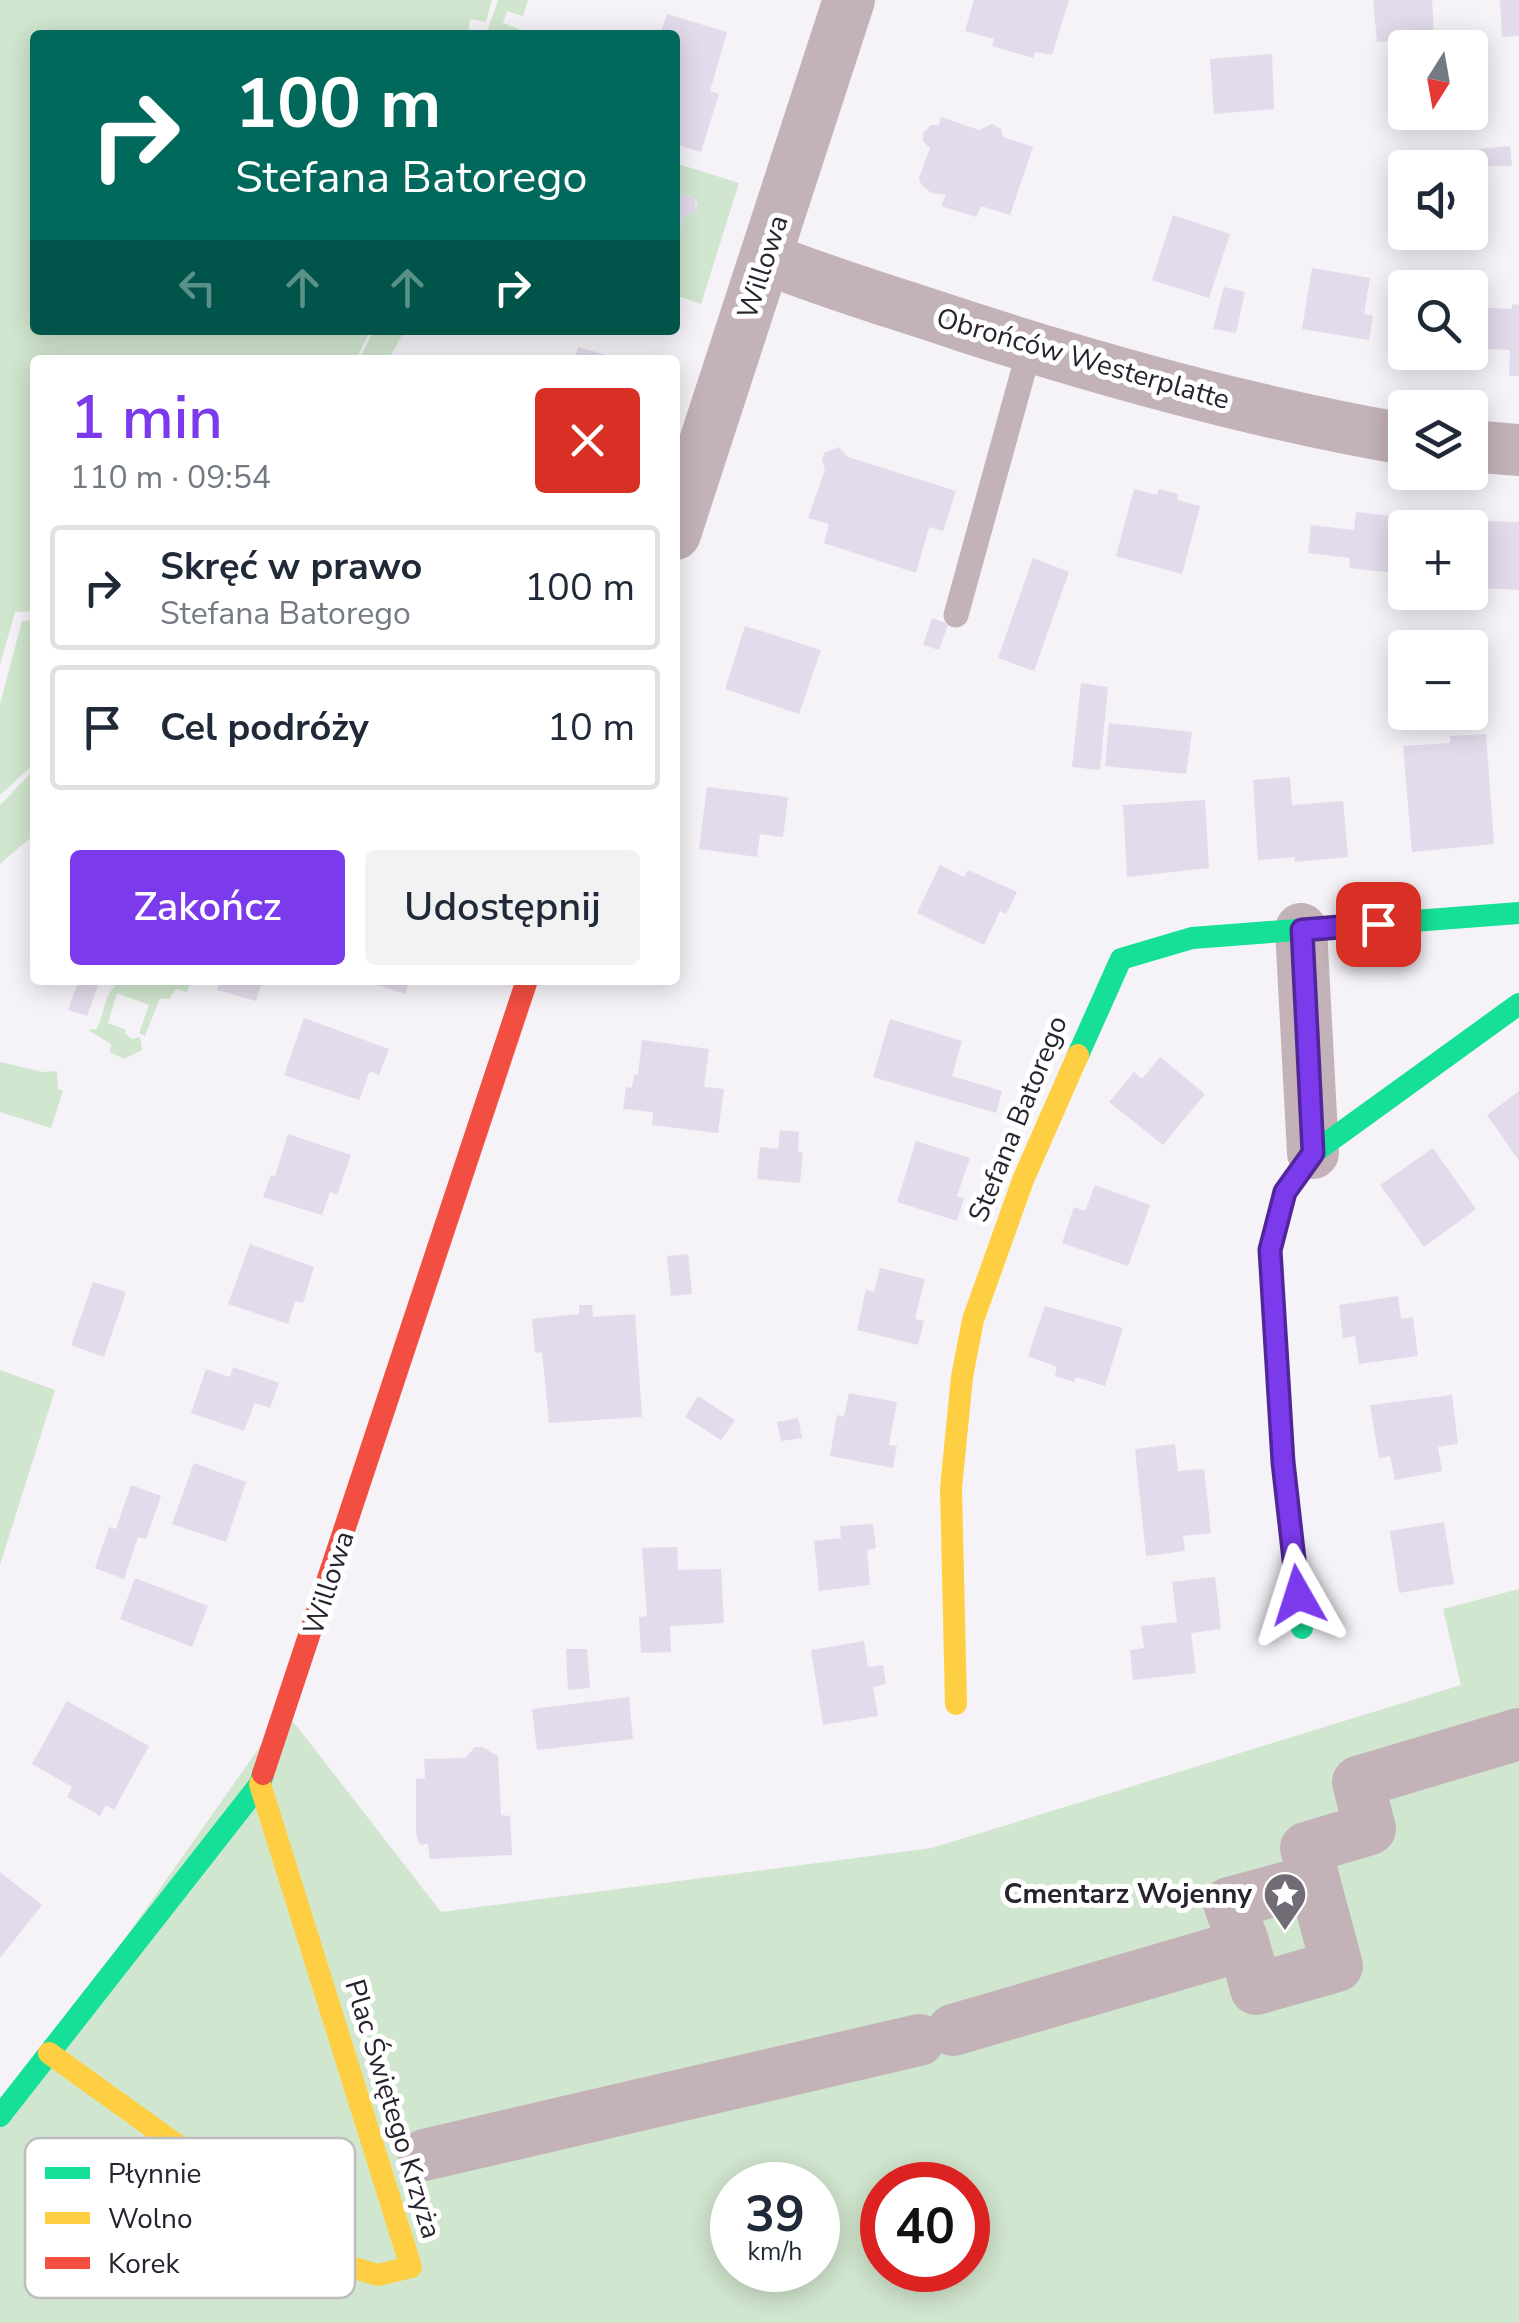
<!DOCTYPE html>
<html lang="pl">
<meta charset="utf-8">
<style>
body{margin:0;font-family:"Nunito Sans",sans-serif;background:#f2f2f3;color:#1f2937;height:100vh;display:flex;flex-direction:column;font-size:38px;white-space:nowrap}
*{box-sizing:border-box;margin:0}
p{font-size:32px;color:#747a83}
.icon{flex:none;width:55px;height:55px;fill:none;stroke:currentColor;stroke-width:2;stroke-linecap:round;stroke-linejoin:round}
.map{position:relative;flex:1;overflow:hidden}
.side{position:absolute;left:30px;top:355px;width:650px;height:630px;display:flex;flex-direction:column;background:#fff;border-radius:10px;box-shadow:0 5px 25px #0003}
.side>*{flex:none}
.hud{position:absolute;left:30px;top:30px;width:650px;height:305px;border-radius:10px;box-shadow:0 5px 25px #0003;background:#00695c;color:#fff;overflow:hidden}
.needle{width:65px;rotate:191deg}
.buttons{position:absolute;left:1388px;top:30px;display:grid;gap:20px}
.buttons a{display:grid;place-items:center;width:100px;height:100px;border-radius:10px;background:#fff;box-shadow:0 5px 25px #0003;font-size:50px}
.speed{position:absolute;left:710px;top:2162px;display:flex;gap:20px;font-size:50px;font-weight:700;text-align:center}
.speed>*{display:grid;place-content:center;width:130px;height:130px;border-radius:50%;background:#fff;box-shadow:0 5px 25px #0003;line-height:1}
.speed small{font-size:25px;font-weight:400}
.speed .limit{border:15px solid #d22;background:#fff;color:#111}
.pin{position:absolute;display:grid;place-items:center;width:85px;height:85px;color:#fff;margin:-42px;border-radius:20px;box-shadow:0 5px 15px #0006}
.me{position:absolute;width:110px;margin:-55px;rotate:354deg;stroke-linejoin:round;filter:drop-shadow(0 0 8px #0008)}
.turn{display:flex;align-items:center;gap:35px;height:210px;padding:0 40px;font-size:45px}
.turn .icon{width:130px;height:130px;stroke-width:2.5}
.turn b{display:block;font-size:70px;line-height:85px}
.lanes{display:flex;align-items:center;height:95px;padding:0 40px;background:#0003;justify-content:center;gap:50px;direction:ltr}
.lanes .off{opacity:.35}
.round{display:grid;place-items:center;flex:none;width:105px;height:105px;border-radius:10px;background:#f2f2f3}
.headline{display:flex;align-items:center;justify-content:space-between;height:170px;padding:0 40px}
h1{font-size:60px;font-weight:600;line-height:75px;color:#7c3aed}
.cta{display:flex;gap:20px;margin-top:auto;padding:20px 40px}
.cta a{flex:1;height:115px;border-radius:10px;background:#7c3aed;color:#fff;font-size:40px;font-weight:600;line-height:115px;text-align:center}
.cta a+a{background:#f2f2f3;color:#1f2937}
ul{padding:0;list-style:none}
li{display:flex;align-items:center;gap:30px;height:125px;margin:0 20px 15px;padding:0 20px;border:5px solid #e0e1e3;border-radius:10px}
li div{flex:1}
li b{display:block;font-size:38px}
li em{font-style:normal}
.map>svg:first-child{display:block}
.green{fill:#d1e6ce;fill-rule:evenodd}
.building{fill:#e2dbeb}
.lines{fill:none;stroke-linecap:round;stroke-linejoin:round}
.lane{stroke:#c3b2b7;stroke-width:25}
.street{stroke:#c3b2b7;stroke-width:52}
.fast{stroke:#16e098;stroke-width:22}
.slow{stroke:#ffcf43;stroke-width:22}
.jam{stroke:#f24e42;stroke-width:22}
.route-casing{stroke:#51269a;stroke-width:25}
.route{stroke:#7c3aed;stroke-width:18}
.labels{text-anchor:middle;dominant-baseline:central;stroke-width:10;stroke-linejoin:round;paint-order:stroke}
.street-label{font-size:28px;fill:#28232e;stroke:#fff}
.poi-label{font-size:28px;font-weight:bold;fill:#28232e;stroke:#fff;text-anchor:end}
.key{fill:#fff;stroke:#bebdc0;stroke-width:2.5}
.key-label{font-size:28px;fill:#28232e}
</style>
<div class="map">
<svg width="1519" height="2323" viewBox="0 0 1519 2323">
<rect width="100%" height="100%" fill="#f5f2f8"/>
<path class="green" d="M0,0H492L486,22L470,19L468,35H35V330H370L356,360H35V611L15,612L0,665Z
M498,0H528L523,16L507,11L503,23L519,29L517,35H486Z
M675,163L739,183L701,304L675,295V245L684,217L696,211L697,203L690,195L675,197Z
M374,330H405L388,360H359Z
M35,620V763L0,795V704L22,621Z
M35,769V834L0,864V805Z
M115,980H191L187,992L176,989L169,999L160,998L145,1036L139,1033L149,1005L117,993L108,1023L126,1030L124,1033L132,1039L140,1037L142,1050L124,1059L110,1052L111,1044L88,1030L96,1029C104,1018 103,997 116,985Z
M0,1062L43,1072L57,1071L58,1089L63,1091L51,1128L0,1112Z
M0,1370L55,1390L0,1565Z
M1519,1589V2323H0V2116L285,1711L441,1912L932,1848L1461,1685L1443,1609ZM732,2185H818V2270H732ZM882,2185H968V2270H882Z"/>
<path class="building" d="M974,0H1069L1052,55L1035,52L1033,58L992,46L994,39L965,31Z
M1373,0H1432L1434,38L1377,42Z
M1500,0H1519V36L1502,37Z
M667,14L727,32L710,91L719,94L701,152L675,144V35H660Z
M1272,54L1274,109L1214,114L1210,59Z
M941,117L979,130L992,124L1001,129L1003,137L1033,147L1010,215L981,206L976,217L941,206L946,195L931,193L921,184L919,178L930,148L923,141V133L931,125H939Z
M1510,146L1512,166H1481L1479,149Z
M684,194L695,198L696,211L684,217L675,242V199Z
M1173,215L1230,234L1209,298L1152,280Z
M1312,268L1370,278L1364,314L1373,316L1369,340L1302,329Z
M1224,287L1245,292L1236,333L1213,329Z
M1512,304L1519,305V376H1509L1510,350L1470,348V307L1512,309Z
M578,347L620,359V360H574Z
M839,447L848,457L956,491L943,531L929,527L916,573L824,543L829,524L808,518L825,470L822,460L824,453Z
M1134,489L1157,495L1159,489L1178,494L1177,500L1200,506L1182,574L1116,556Z
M1356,512L1421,519L1420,528H1405V574L1349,568L1350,558L1308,553L1311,525L1354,530Z
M1477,521L1519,522V590L1480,588L1482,552L1475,551Z
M1033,558L1069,572L1034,671L998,658Z
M932,618L948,624L939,650L923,645Z
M745,626L821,650L799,714L725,689Z
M1081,683L1108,687L1100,770L1072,767Z
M1109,723L1192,732L1186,774L1105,766Z
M1486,734L1494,844L1412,852L1403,746L1450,743V736Z
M1290,777L1292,805L1343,801L1348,857L1295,862V857L1258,860L1253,780Z
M707,787L788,797L783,837L760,834L757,857L699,849Z
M1205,800L1209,868L1127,877L1123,805Z
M940,865L964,877L968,870L1017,892L1006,914L1000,911L984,945L917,913Z
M79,980H100L87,1016L68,1010Z
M220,980H263L256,1001L217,990Z
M363,980H410L405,994Z
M304,1018L389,1049L379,1075L370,1071L359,1100L284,1075Z
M890,1019L962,1041L952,1076L1002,1091L996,1113L873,1077Z
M642,1040L709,1049L704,1087L724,1089L718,1133L652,1125L653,1112L623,1109L626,1087L632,1088L634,1074L638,1075Z
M1160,1057L1205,1094L1163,1145L1109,1102L1134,1072L1142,1079Z
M1519,1091V1161L1487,1115Z
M780,1130L799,1132L798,1152H803L800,1183L757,1179L760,1147L778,1149Z
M288,1134L351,1155L337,1195L330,1192L322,1215L263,1197L271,1175L275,1176Z
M916,1141L970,1158L957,1196L964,1198L957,1221L897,1202Z
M1433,1148L1476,1209L1424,1247L1380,1185Z
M1095,1185L1150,1205L1128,1266L1062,1243L1074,1207L1085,1211Z
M250,1244L314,1267L303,1303L295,1301L288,1324L228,1304Z
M688,1254L692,1294L671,1296L667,1256Z
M880,1268L925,1279L915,1319L924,1321L918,1345L857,1330L866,1290L874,1292Z
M93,1282L126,1292L104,1357L71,1345Z
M1398,1296L1401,1319L1413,1317L1418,1356L1359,1364L1355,1336L1343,1338L1339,1305Z
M579,1305H592L593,1317L635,1314L642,1417L549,1423L542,1352L535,1353L532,1319L579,1314Z
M1045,1306L1123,1328L1105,1386L1076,1377L1074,1382L1055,1376L1057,1367L1028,1356Z
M233,1367L279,1383L270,1408L255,1403L244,1431L191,1413L206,1369L230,1377Z
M849,1393L897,1402L889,1445L897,1446L893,1468L830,1456L837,1415L844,1417Z
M1452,1395L1458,1444L1438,1447L1442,1471L1395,1480L1390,1456L1379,1458L1370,1405Z
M698,1396L735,1420L721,1440L685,1417Z
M798,1418L802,1438L781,1441L777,1422Z
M1175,1444L1178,1471L1204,1469L1211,1533L1183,1536L1185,1551L1146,1556L1135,1449Z
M194,1463L246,1482L226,1542L172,1524Z
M131,1485L161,1496L146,1539L138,1537L124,1579L95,1568L109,1527L116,1529Z
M1444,1522L1454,1584L1399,1593L1390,1531Z
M873,1524L876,1548L867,1550L870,1585L819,1591L814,1541L841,1538L840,1526Z
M677,1547L678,1570L721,1569L724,1623L670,1626L671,1652L641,1653L639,1617L647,1616L642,1548Z
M1215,1577L1221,1629L1191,1633L1196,1673L1133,1680L1130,1650L1144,1648L1141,1626L1177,1622L1172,1582Z
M135,1578L208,1606L192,1647L120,1619Z
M864,1641L868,1667L883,1665L886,1684L873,1687L878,1716L823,1725L811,1650Z
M566,1649H587L590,1688L568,1690Z
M629,1697L633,1739L537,1750L532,1709Z
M67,1701L149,1746L114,1810L106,1805L100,1816L67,1797L72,1787L32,1764Z
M475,1747H482L498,1756L501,1815L510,1816L512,1855L430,1859L428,1844L420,1845L416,1833V1779L425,1778L424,1759L465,1758Z
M0,1872L42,1905L0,1958Z"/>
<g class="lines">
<path class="lane" d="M956,615L1030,347"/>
<path class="street" d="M766,258C830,284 896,303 961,325C1107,372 1254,413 1405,439
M1470,446L1519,450
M675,534L849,0
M1301,929L1313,1153
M1244,1945L1256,1989L1337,1966L1314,1880
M953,2030L1244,1945L1229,1903L1314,1880L1306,1848L1370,1829L1358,1782L1519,1734
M424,2155L919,2040"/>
<path class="fast" d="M1078,1055L1121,959L1192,938L1519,913
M1302,1628L1283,1463L1271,1250L1285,1192L1313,1153L1519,1004
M0,2116L260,1784L263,1774"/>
<path class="slow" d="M956,1704L951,1488L962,1377L973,1320L1023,1180L1078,1055
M49,2053L344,2265L378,2275L411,2267L260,1784"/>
<path class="jam" d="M263,1774L527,980"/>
</g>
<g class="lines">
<g class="route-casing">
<path id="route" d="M1298,1595L1283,1462L1270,1250L1285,1192L1313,1153L1302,930L1378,924"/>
</g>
<use href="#route" class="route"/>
</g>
<defs>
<g id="sight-pin" transform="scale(2.25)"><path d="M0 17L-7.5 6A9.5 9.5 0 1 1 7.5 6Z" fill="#706b75" stroke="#fff"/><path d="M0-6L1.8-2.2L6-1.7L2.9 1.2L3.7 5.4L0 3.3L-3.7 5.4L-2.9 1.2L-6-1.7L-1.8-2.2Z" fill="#fff"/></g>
</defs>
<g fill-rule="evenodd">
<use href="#sight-pin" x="1285" y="1894"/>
</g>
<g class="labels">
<g class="street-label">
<text transform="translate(763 267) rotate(-72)">Willowa</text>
<text transform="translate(1083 359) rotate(16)">Obrońców Westerplatte</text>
<text transform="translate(1018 1119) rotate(-68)">Stefana Batorego</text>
<text transform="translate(329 1583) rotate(-72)">Willowa</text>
<text transform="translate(393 2109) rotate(73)">Plac Świętego Krzyża</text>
</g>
<g class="poi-label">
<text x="1252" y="1894">Cmentarz Wojenny</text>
</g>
</g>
<rect x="25" y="2138" width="330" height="160" rx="15" class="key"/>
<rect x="45" y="2167" width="45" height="12" fill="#16e098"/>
<rect x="45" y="2212" width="45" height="12" fill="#ffcf43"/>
<rect x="45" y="2257" width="45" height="12" fill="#f24e42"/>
<g class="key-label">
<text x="108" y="2183">Płynnie</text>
<text x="108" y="2228">Wolno</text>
<text x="108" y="2273">Korek</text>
</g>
</svg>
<div class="buttons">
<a><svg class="needle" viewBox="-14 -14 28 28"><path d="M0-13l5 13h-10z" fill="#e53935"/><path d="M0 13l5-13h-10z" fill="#747a83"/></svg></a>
<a><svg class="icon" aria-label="sound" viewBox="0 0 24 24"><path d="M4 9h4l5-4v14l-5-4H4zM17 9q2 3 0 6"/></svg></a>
<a><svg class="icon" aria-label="search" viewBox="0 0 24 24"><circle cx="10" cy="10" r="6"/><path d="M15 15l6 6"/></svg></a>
<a><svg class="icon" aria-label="layers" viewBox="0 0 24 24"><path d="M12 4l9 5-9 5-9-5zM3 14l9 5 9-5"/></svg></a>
<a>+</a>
<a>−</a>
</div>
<div class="speed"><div>39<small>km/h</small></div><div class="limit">40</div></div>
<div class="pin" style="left:1378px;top:924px;background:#d93025"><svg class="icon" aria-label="arrive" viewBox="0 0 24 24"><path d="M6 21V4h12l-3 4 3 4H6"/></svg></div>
<svg class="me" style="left:1298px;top:1595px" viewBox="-20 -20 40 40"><path d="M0-17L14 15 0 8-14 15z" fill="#7c3aed" stroke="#fff" stroke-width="4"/></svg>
<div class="hud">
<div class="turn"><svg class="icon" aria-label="right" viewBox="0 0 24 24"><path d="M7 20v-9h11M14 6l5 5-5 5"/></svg><div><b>100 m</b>Stefana Batorego</div></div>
<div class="lanes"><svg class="icon off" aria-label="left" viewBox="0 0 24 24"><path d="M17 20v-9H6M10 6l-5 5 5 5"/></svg><svg class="icon off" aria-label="ahead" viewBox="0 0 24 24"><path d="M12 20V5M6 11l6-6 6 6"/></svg><svg class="icon off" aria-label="ahead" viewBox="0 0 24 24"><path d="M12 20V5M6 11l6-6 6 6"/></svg><svg class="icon" aria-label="right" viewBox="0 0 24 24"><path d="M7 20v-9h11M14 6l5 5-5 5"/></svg></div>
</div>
<section class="side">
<div class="headline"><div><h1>1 min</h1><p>110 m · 09:54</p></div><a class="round" style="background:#d93025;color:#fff"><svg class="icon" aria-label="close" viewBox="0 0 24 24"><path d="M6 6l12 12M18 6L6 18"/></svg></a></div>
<ul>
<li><svg class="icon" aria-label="right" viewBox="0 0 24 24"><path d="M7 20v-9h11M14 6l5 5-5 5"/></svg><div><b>Skręć w prawo</b><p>Stefana Batorego</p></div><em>100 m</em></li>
<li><svg class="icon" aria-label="arrive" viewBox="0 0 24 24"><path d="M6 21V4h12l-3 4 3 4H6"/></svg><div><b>Cel podróży</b></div><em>10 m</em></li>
</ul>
<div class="cta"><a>Zakończ</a><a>Udostępnij</a></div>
</section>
</div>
